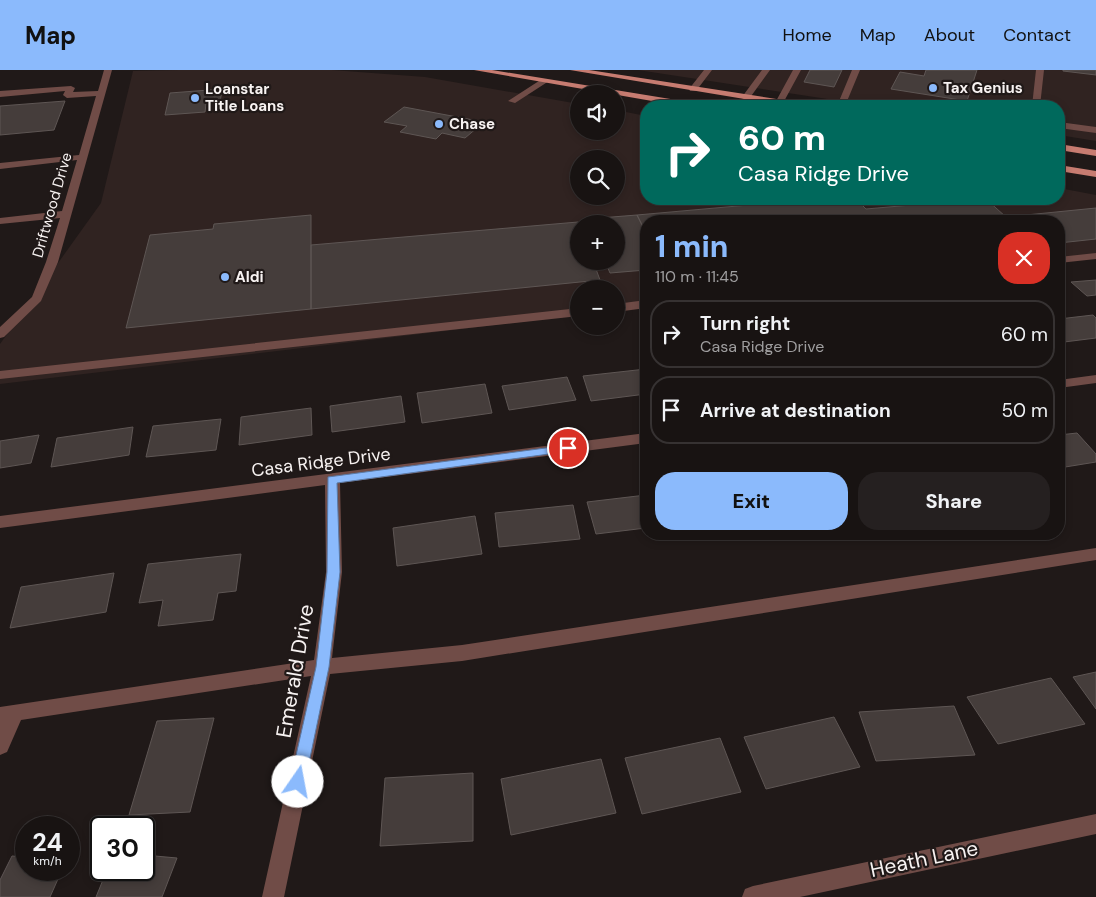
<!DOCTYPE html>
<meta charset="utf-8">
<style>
body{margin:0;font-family:"DM Sans",sans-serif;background:#252020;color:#f1f3f6;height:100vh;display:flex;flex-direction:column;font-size:19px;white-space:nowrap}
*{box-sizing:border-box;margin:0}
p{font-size:16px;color:#9f9e9f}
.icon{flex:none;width:28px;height:28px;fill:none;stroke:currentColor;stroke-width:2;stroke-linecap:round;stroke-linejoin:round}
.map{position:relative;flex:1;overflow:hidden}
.panel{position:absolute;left:640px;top:145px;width:425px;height:325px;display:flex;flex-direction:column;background:#181312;border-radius:20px;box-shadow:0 2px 8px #0003,0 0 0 1px #363232}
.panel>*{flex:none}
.guide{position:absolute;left:640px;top:30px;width:425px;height:105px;border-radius:20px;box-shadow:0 2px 8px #0003,0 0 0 1px #363232;background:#00695c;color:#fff;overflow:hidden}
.fabs{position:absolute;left:570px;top:15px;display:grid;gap:10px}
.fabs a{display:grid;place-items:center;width:55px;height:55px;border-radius:50%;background:#181312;box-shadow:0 2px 8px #0003,0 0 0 1px #363232;font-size:25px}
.speed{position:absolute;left:15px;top:746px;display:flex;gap:10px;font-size:25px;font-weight:700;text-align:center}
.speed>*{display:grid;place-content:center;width:65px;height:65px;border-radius:50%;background:#181312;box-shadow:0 2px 8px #0003,0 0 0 1px #363232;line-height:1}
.speed small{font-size:12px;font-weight:400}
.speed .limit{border:2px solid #111;border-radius:8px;background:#fff;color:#111}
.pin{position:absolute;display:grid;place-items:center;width:42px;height:42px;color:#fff;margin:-21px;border:2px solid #fff;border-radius:50%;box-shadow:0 1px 5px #0007}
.me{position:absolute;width:55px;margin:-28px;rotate:12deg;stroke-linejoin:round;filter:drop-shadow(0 0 4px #0008)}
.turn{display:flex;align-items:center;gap:18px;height:105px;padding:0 15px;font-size:22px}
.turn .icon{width:65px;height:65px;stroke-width:2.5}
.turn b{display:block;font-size:35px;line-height:42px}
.round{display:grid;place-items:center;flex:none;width:52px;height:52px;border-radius:20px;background:#252020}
.summary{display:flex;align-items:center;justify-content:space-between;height:85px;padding:0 15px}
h1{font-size:30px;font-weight:800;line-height:38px;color:#8bbafc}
.primary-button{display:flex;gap:10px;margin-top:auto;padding:10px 15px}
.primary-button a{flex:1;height:58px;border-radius:20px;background:#8bbafc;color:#111;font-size:20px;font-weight:800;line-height:58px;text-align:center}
.primary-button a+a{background:#252020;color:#f1f3f6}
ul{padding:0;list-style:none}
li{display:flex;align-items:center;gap:15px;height:68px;margin:0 10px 8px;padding:0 5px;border:2px solid #363232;border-radius:20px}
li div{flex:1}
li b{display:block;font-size:19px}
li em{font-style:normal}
header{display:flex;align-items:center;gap:30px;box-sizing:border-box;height:70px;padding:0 25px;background:#8bbafc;color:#111}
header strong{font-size:24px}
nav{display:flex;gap:28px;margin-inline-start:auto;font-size:18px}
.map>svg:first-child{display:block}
.built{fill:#302321;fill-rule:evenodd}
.building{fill:#453d3b;stroke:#5e5654}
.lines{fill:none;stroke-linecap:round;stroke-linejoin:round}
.minor{fill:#704c47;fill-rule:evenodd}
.major{fill:#c77c71;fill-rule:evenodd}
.route{fill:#8bbafc;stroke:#5a79a4}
.poi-dot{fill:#8bbafc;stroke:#201918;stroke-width:2}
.labels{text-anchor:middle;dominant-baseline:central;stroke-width:4.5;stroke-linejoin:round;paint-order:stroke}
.far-poi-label{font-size:15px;font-weight:bold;fill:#f7f2f1;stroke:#201918;text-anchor:start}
.far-street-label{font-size:15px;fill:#f7f2f1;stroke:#201918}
.street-label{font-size:18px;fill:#f7f2f1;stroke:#201918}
.near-street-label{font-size:21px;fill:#f7f2f1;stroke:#201918}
</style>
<header>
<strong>Map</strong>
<nav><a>Home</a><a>Map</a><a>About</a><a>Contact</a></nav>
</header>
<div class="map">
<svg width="1096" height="827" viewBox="0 0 1096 827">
<rect width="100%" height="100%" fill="#201918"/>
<path class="built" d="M178,0H332L425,7L579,34V61H616V40L646,46V129H1059V118L1096,125V184L1059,188V151H646V237L616,241V219H579V245L0,314V274L101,133L133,1ZM579,89H616V126H579ZM579,154H616V191H579Z
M638,0H1096V71L1059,65V36H873Z"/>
<path class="building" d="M810,0H842L834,17L804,12Z
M926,0H977L967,31L891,19L900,2L924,6Z
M1063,0H1096V5L1063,1Z
M222,19L220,33L206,34L205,42L165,45L170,23Z
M65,31L54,60L0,65V36Z
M404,37L484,52L465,68L442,63L436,69L400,62L407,56L384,52Z
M816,129H856L866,139L934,133L930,129H986L1006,147L1096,138V169L1059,173V151H646V163L637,145Z
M311,145V239L126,258L150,165L213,159L214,154Z
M637,145L646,163V200L610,203L605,191H616V154H589L587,149Z
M578,152L579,191H593L600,210L311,239V175Z
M1096,210V225L1087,226L1071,212Z
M1093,245L1096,248V268L1064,272L1059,267V249Z
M646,299V324L591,331L583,306Z
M567,307L576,330L509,340L502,316Z
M485,314L492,343L422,353L417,323Z
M401,326L405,352L332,362L330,336Z
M311,338L312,365L239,375L241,347Z
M221,349L216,380L146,387L153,356Z
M133,357L129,385L51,397L57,368Z
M1077,363L1096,384V392L1059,398V365Z
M39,365L31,393L0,398V371Z
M646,425V458L596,464L587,432Z
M573,435L580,469L499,477L495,443Z
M475,446L482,484L397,496L393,458Z
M241,484L236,521L218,523L213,550L158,556L163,530L139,533L148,494Z
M114,503L106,542L10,558L21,517Z
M1096,602V639L1073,607Z
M1051,608L1085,654L998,674L967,627Z
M954,636L975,685L876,691L859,642Z
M834,647L860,697L766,719L744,667Z
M214,648L190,742L129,745L157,651Z
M720,668L741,722L642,744L625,688Z
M601,689L616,743L511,765L501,709Z
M473,703V771L380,776L385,708Z
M144,785L177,788L162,827H96L107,800H144Z
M12,786L26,787V800H62L50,827H0V810Z"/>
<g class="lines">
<path class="minor" d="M104,0H112L58,192L41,231L4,267L0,268V257L32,227L46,192L60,148L0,154V148L62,141L77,90L0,99V93L79,85L96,26L67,28L63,25L65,21L0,27V21L71,16L75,18L73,22L98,21Z
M704,0H712L696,21H690L689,19Z
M762,0H770L749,29H743L742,27Z
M793,0H801L782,35H776L775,33Z
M852,0H860L845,36H837Z
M1036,0H1044L1040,36H1032Z
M542,9L549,11L515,33L508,31Z
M1059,52L1096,57V63L1059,58Z
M1096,183V189L1059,193V187Z
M646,230V238L616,242V234Z
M579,238V246L0,309V301Z
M1096,305V313L1059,318V310Z
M646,363V373L340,413L342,502L332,588L462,575L1096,478V490L462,591L330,604L284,827H262L311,606L21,650L7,682L0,685V637L314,590L326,502L325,415L0,458V446Z
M1096,744V764L800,827H742L745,819L753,816Z"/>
<path class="major" d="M474,0H492L695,33L699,36H681Z
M570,0H589L802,33L806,36H787Z
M1059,74L1096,80V86L1059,80Z
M1059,95L1096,101V107L1059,101Z"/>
</g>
<path class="route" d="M568,375L573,378L571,381L337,413L340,502L329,597L305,712L303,717L298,719L292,717L290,712L316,597L327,502L328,407Z"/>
<g class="poi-dot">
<circle cx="933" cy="18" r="5"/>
<circle cx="195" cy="28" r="5"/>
<circle cx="439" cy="54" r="5"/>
<circle cx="225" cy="207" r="5"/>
</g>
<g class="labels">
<g class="far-poi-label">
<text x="943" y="18">Tax Genius</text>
<text x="205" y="19">Loanstar<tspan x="205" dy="17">Title Loans</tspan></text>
<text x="449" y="54">Chase</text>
<text x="235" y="207">Aldi</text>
</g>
<g class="far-street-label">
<text transform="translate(52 135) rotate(-74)">Driftwood Drive</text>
</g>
<g class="street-label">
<text transform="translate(321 392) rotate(-7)">Casa Ridge Drive</text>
</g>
<g class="near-street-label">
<text transform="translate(295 601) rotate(-80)">Emerald Drive</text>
<text transform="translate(924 789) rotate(-12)">Heath Lane</text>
</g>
</g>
</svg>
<div class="fabs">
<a><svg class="icon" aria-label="sound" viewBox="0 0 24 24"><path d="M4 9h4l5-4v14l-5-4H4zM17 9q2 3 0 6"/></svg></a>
<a><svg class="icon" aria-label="search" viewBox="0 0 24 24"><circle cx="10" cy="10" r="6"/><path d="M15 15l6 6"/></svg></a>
<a>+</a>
<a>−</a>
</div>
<div class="speed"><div>24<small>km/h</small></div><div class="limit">30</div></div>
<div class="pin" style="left:568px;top:378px;background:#d93025"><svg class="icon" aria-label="arrive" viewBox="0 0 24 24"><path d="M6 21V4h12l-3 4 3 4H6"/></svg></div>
<svg class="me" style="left:298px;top:712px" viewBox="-20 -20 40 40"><circle r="19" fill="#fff"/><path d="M0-13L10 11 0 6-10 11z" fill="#8bbafc"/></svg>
<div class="guide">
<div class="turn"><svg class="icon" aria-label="right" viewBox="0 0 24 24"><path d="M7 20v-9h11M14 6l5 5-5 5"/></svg><div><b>60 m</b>Casa Ridge Drive</div></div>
</div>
<section class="panel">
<div class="summary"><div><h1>1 min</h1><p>110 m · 11:45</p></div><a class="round" style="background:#d93025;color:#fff"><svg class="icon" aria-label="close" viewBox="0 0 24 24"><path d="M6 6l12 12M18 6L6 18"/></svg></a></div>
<ul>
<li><svg class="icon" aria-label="right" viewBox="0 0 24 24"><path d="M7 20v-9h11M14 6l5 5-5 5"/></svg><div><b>Turn right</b><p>Casa Ridge Drive</p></div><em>60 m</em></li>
<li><svg class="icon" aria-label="arrive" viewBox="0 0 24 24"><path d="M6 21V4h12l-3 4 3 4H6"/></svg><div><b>Arrive at destination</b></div><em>50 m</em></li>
</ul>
<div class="primary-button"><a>Exit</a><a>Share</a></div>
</section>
</div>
